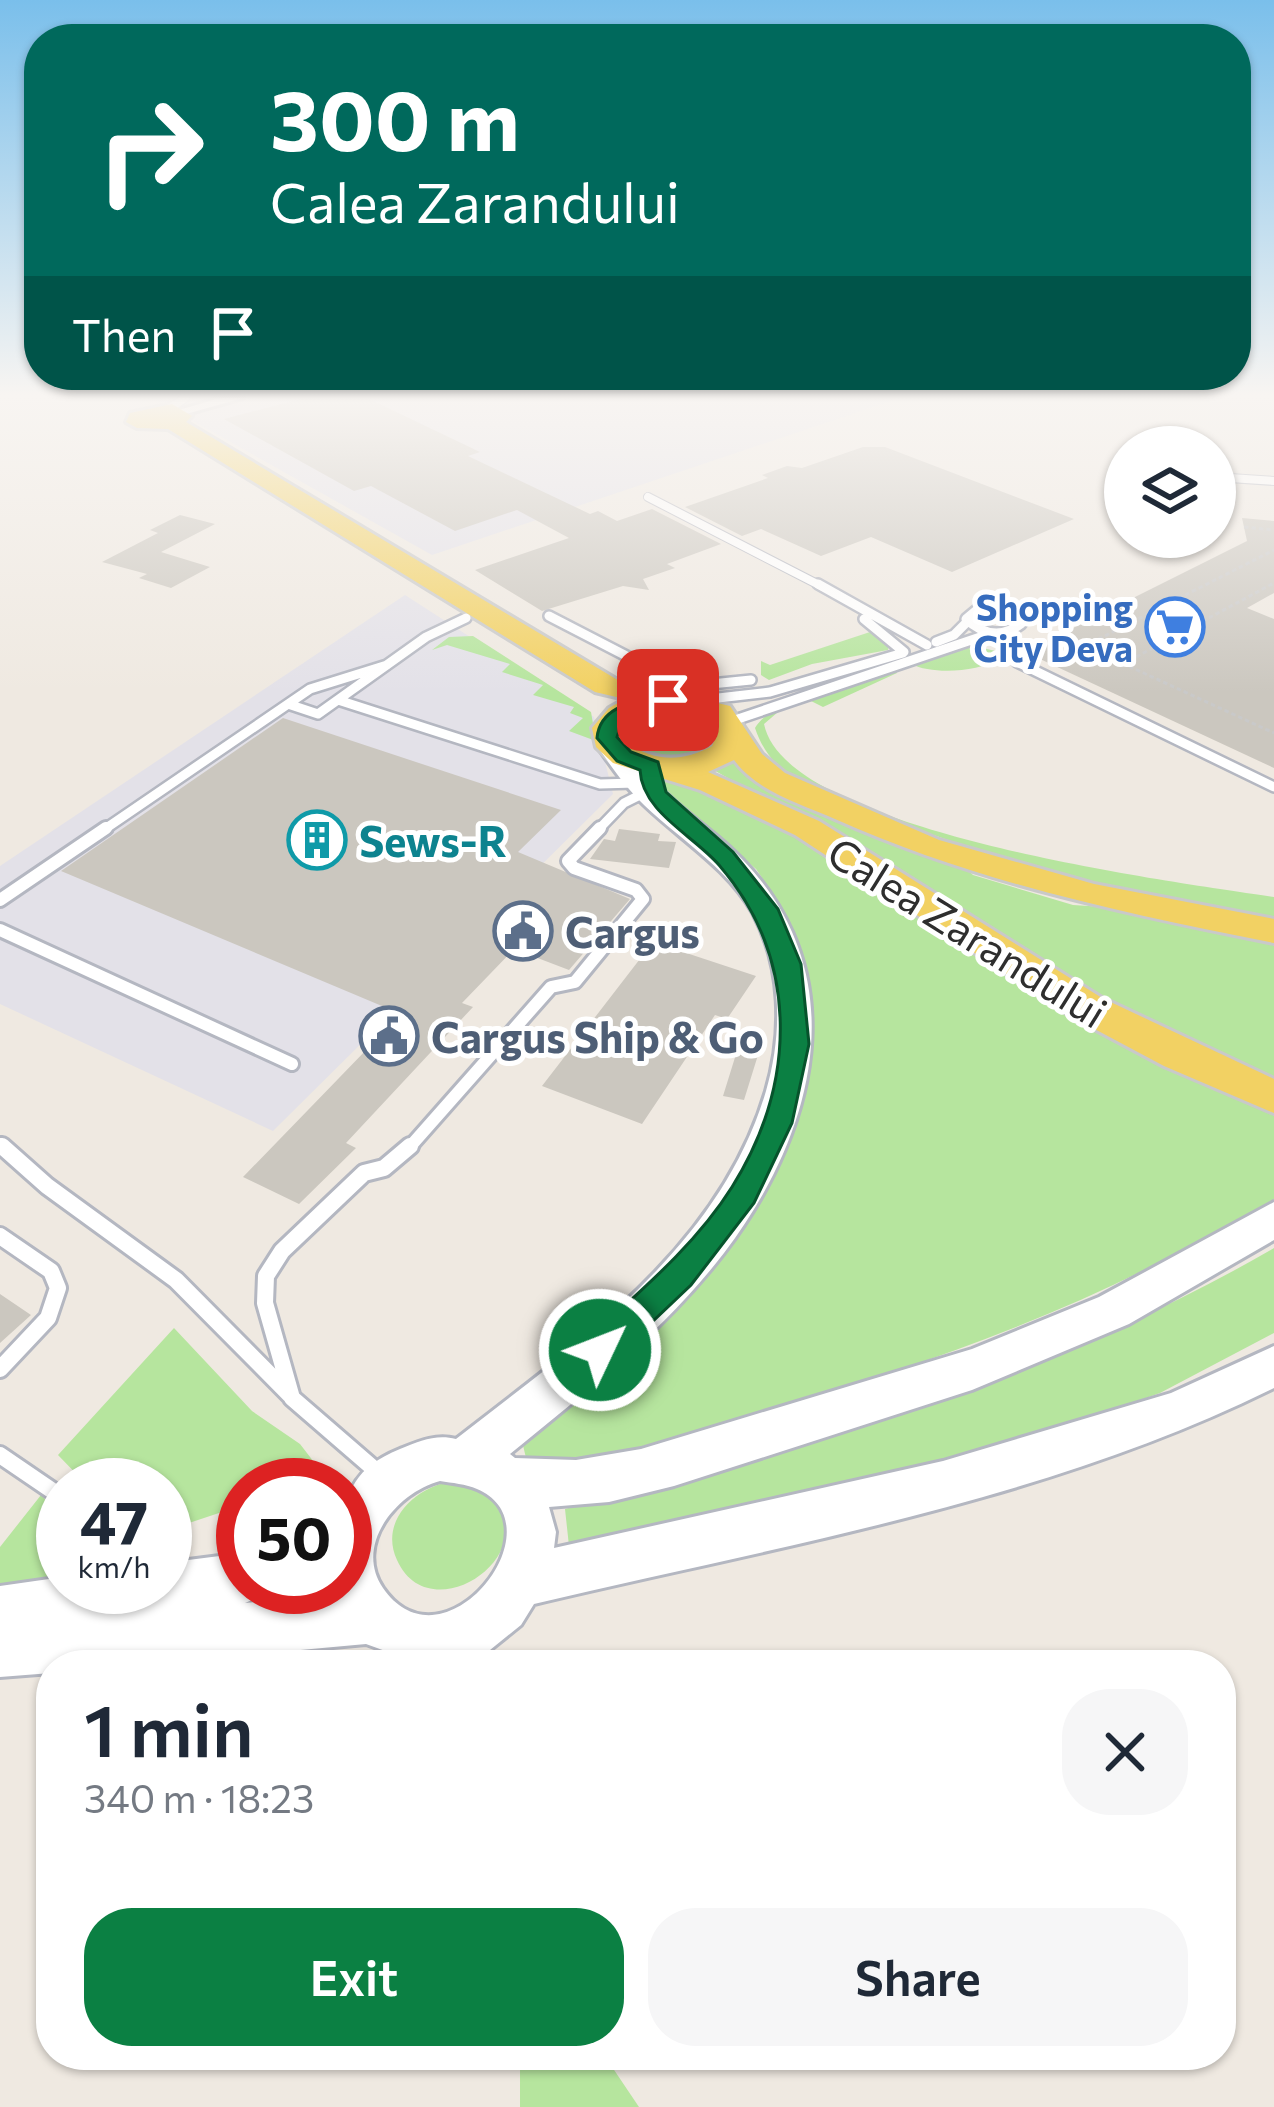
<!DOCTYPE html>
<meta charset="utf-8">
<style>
body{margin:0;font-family:Commissioner,sans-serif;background:#f6f6f7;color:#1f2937;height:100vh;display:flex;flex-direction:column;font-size:45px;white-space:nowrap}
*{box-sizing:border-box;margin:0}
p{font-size:39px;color:#747a83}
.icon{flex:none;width:66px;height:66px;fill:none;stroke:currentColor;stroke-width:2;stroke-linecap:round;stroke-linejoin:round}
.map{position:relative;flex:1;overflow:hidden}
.details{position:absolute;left:36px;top:1650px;width:1200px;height:420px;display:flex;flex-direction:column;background:#fff;border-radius:48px;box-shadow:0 3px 9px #0004}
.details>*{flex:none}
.banner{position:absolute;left:24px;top:24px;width:1227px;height:366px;border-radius:48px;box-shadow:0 3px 9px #0004;background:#00695c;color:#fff;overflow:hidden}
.fabs{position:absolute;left:1104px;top:426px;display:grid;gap:24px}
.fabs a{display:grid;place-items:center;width:132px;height:132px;border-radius:50%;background:#fff;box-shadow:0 3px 9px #0004;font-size:60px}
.speed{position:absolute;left:36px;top:1458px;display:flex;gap:24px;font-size:60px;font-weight:700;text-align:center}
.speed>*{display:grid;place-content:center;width:156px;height:156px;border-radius:50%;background:#fff;box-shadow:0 3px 9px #0004;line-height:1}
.speed small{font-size:30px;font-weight:400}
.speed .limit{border:18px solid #d22;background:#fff;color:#111}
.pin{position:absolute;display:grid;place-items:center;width:102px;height:102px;color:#fff;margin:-51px;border-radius:24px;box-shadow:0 6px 18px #0006}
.me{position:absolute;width:132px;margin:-66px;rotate:47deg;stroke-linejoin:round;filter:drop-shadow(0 0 9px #0008)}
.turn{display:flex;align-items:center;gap:42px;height:252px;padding:0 48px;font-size:54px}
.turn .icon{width:156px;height:156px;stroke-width:2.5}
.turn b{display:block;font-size:84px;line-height:102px}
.then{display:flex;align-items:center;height:114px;padding:0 48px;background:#0003;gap:24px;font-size:45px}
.round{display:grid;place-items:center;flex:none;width:126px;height:126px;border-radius:48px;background:#f6f6f7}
.head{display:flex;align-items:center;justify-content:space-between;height:204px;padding:0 48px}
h1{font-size:72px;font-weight:600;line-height:90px}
.primary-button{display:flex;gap:24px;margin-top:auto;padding:24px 48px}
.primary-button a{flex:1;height:138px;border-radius:48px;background:#0b8043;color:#fff;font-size:48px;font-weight:600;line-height:138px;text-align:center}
.primary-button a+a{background:#f6f6f7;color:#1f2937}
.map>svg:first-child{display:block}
.industrial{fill:#e3e1e8}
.green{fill:#b6e59e}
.building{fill:#cbc7bf}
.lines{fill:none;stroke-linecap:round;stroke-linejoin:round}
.service-far3-casing{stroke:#b4b7c1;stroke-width:10}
.service-far2-casing{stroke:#b4b7c1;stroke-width:14}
.service-far1-casing{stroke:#b4b7c1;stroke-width:18}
.service-casing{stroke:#b4b7c1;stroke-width:22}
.minor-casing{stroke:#b4b7c1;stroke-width:6}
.secondary-casing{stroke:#b4b7c1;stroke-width:6}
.primary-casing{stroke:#c9c9c9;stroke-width:6}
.path{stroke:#c9c9c9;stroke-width:3;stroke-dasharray:4.5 3;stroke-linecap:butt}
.service-far3{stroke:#fff;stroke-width:8}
.service-far2{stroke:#fff;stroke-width:9}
.service-far1{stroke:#fff;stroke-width:12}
.service{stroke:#fff;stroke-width:16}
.minor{fill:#fff;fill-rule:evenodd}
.secondary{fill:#fff;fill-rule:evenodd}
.primary{fill:#f2d163;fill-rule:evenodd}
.route{fill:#0b8043;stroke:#07532c;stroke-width:3}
.labels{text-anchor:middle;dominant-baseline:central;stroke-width:10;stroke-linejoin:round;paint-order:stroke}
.far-shop-label{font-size:36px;font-weight:bold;fill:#366cbe;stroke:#fff;text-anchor:end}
.culture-label{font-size:42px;font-weight:bold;fill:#0d838f;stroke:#fff;text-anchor:start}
.service-label{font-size:42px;font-weight:bold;fill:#4e5e75;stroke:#fff;text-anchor:start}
.street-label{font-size:42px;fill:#2e2e2e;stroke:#fff}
</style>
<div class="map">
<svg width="1274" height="2107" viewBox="0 0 1274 2107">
<rect width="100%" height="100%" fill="#efe9e1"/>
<path class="industrial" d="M152,398H900L432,555Z
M405,595L594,717L613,794L273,1131L0,1004V866Z"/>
<path class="green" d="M870,632L890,641L888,650L812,664L769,680L761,675V661L770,665Z
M473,636L591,712L596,741L569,731L583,718L570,713L574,707L533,695L543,685L502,672L510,664L447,645L432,650L449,637Z
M973,646L996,651L999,659C978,672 933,675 911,664Z
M895,669L897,673L823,707L807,699L785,706L764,724C786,833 1177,882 1274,897V928C1150,906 1030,870 911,827C873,813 827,800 793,778C774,765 762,749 755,728C772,697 861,680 895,669Z
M678,709L712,724L715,733L705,748C679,761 644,762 625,737L629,722L648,711Z
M741,754L964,866L973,875L1073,905L1119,908L1274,938V1084L1141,1021L873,859L710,768Z
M672,776L701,779L1274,1104V1199C1046,1338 820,1398 565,1467L543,1469L526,1458L522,1441L744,1220L770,1180L784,1143L803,967L781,906L756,869L665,791V781Z
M1274,1248V1333L1160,1393L1076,1423L966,1456L569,1546L565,1509C812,1441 1051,1378 1274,1248Z
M174,1328L252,1411L300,1444L317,1466L312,1480L298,1485H243V1505L165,1531V1485H87L58,1455Z
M462,1480C472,1485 487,1489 494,1498C543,1557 429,1632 397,1560C377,1517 423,1481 462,1480Z
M41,1495L63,1519V1567C47,1585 23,1591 0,1595V1547Z
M520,2055H604L639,2107H520Z"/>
<path class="building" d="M304,398H367L480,452L468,456L590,514L598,511L617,521L652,509L721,544L667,564L675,568L643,579L649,590L623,586L542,611L475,570L569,538L517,510L455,531L371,486L354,491L224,419Z
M863,447H885L1074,519L952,572L871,537L821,556L761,529L742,536L685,507L768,478L762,475L787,466L802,468Z
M180,515L215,524L161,552L210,567L171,588L139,578L147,574L102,562L158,533L150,530Z
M1242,518L1274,521V593L1247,608L1274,619V768L1025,652L1247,541Z
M283,718L561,810L518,852L630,899L569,970L514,949L462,1003L473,1007L346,1143L356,1148L299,1204L243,1177L401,1014L61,871Z
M619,829L660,834L658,841L676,842L669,868L590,859L604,839L615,841Z
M653,942L756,976L727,1019L715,1015L642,1124L542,1086Z
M737,1051L758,1055L744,1100L723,1096Z
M0,1294L31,1315L0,1343Z"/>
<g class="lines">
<g class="service-far3-casing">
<path id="service-far3" d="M167,410L185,398
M1215,477L1274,481
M648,497L823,587"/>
</g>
<g class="service-far2-casing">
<path id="service-far2" d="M818,584L927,645
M978,609L1007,611L1021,624C1002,638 983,635 966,619Z
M549,616L673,680L701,685L751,680
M864,619L904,652
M936,642L954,635L967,622
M338,700L600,784L635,783
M692,701L770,692L903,653
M288,704L318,714L426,637L466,618
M729,722L992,633L1017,662L1274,787
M102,831L310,689L387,665
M597,831L624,803L644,793"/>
</g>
<g class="service-far1-casing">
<path id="service-far1" d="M0,900L106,828
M0,930L292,1064
M0,1144L5,1149
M408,1149L551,987L575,982L643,899L636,890L574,868L568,861L600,828"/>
</g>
<g class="service-casing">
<path id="service" d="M2,1146L47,1186L176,1280L290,1395
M0,1236L51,1271L58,1288L48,1318L0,1369
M0,1455L63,1498
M381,1475L292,1398L265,1303L266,1276L282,1251L364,1173L384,1168L410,1146"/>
</g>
<g class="minor-casing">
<path id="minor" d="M220,398H243L179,416L172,412Z"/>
</g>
<g class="secondary-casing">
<path id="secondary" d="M612,739C627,743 632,759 643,770C665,795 692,816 718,837C859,954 824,1122 724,1253C664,1331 585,1393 510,1454L515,1458L576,1460L641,1449L972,1349L1099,1297L1274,1202V1240L1129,1324L972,1390L674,1486L609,1502L549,1507L556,1532L554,1548L943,1461L1171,1393L1274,1346V1388C1044,1502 782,1545 534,1604L521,1625L490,1650L442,1665H424L366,1644L135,1665H51V1673L0,1677V1586L63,1577V1587H165V1563L243,1553V1587H265L261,1596L245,1603L333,1595L329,1587H345C345,1524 330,1477 400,1449C420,1441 436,1434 456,1439C579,1343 720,1247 766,1091C783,1033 782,968 753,913C726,865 675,837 637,798C622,782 610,765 598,747ZM440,1481C452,1483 466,1484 477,1489C562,1525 444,1676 383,1588C353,1544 398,1492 440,1481Z"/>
</g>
<g class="primary-casing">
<path id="primary" d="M172,404L192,416L186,422L616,679L730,706L762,754L785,773L939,840L1094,884L1274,919V943C1123,913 976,882 835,819C799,803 758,792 734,760L708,772L819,821L1102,998L1274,1079V1113L1164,1066L1074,1018L795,835L700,790L613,763L596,747L592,728L609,708L625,699L595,692L168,429L137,428L126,422L130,413ZM668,709L708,720L718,732L712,746C683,762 655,762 627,743L624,728L645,713Z"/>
</g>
<path class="path" d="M1244,527L1274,530
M1061,635L1274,733
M1085,646L1274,550
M1123,664L1274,583"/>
<use href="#service-far3" class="service-far3"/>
<use href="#service-far2" class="service-far2"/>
<use href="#service-far1" class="service-far1"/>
<use href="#service" class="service"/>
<use href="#minor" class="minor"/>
<use href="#secondary" class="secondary"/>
<use href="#primary" class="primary"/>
</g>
<linearGradient id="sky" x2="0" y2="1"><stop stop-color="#7abfeb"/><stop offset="0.57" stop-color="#f8f5f2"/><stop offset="1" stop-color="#f8f5f2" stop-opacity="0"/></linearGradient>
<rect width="1274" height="693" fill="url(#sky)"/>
<path class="route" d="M668,694L678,700L675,704C652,710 623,710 617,737L631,752L658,762L666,792L733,852L778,909L801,964L809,1044L792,1123L754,1203L691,1285L612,1360L600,1365L588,1360L583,1350L588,1339C638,1293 695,1246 732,1187C797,1083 800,959 719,865C693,835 642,812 640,770L617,761L597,738C600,703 641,701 668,694Z"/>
<defs>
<g id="supermarket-ring" transform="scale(3)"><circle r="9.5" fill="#fff" stroke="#3f7fe0" stroke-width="1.5"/><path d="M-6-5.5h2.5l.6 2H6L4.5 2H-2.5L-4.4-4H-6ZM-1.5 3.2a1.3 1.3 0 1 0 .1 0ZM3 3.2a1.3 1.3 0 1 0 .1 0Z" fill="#3f7fe0"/></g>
<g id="building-ring" transform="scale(3)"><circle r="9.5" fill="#fff" stroke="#0f9aa8" stroke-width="1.5"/><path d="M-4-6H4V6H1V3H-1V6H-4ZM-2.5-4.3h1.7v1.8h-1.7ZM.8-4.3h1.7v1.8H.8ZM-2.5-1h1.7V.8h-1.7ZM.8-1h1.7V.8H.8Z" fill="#0f9aa8"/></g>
<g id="civic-ring" transform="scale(3)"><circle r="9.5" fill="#fff" stroke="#5c6f8a" stroke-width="1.5"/><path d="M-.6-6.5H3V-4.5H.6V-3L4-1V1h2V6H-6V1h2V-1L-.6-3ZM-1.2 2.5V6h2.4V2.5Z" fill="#5c6f8a"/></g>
</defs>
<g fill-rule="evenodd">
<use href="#supermarket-ring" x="1175" y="627"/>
<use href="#building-ring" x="317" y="840"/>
<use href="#civic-ring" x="523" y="931"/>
<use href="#civic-ring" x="389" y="1036"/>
</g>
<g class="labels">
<g class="far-shop-label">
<text x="1133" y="606">Shopping<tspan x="1133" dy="41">City Deva</tspan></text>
</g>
<g class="culture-label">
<text x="359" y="840">Sews-R</text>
</g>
<g class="service-label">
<text x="565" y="931">Cargus</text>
<text x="431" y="1036">Cargus Ship &amp; Go</text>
</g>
<g class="street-label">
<text transform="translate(968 931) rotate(32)">Calea Zarandului</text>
</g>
</g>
</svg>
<div class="fabs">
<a><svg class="icon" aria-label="layers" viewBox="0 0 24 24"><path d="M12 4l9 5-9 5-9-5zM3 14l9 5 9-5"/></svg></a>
</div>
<div class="speed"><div>47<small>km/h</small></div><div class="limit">50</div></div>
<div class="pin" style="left:668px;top:700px;background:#d93025"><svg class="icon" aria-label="arrive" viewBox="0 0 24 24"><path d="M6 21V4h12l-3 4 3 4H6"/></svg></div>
<svg class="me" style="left:600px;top:1350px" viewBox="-20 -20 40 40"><circle r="17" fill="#0b8043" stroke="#fff" stroke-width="3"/><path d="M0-11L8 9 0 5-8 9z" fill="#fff"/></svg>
<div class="banner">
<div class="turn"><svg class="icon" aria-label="right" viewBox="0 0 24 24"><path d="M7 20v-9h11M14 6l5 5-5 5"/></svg><div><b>300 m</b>Calea Zarandului</div></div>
<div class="then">Then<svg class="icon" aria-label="arrive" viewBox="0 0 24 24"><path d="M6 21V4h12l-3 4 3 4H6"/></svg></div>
</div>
<section class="details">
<div class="head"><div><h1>1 min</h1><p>340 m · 18:23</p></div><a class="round"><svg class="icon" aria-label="close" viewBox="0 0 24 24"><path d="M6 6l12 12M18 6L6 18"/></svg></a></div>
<div class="primary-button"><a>Exit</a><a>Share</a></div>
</section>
</div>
